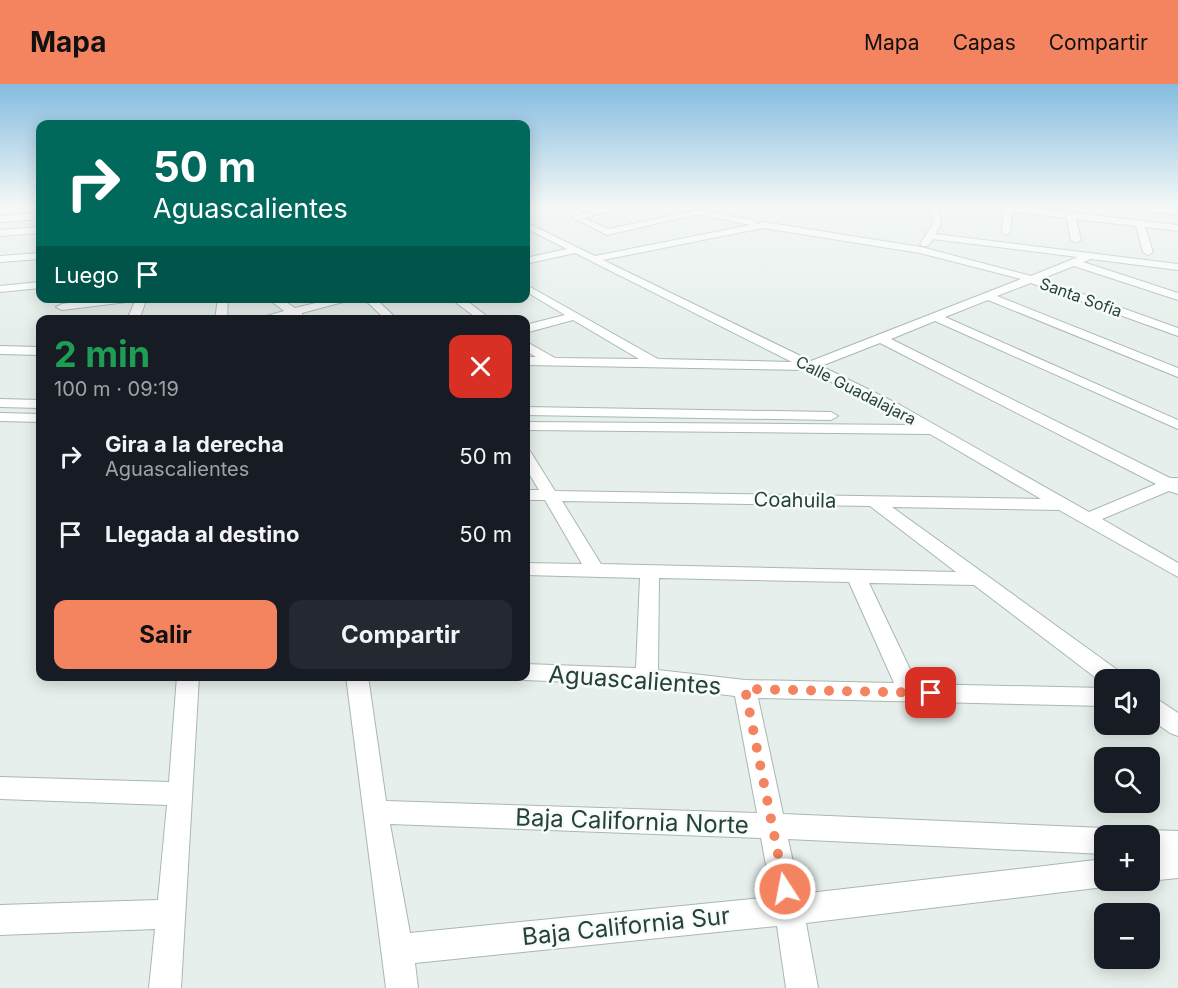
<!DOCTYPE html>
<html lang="es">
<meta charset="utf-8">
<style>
body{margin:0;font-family:Inter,sans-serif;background:#242831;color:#f1f3f6;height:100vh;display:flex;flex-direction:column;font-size:22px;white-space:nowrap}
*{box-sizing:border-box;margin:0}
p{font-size:20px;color:#9ea1a6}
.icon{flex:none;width:33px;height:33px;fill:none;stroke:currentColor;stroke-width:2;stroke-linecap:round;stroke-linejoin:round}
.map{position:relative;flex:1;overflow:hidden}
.side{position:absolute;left:36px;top:231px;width:494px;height:366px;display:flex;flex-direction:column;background:#171b24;border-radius:12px;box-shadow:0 3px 15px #0003}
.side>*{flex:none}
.hud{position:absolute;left:36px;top:36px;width:494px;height:183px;border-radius:12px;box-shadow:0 3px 15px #0003;background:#00695c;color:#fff;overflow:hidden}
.controls{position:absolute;left:1094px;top:585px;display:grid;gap:12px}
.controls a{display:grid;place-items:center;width:66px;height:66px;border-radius:12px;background:#171b24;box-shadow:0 3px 15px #0003;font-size:30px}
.pin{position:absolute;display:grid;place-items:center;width:51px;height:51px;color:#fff;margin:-26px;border-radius:12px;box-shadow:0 3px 9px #0006}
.me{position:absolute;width:66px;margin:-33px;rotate:349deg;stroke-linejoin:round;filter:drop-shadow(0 0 4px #0008)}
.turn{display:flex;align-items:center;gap:21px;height:126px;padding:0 18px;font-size:27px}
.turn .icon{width:78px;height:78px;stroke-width:2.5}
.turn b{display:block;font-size:42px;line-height:51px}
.then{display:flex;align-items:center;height:57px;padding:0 18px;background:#0003;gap:12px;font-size:22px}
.round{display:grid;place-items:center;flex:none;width:63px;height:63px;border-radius:12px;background:#242831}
.headline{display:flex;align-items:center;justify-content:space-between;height:102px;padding:0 18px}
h1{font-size:36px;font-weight:700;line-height:45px;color:#1e9e55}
.primary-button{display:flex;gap:12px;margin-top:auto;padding:12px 18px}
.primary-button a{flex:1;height:69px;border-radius:12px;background:#f4845f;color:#111;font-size:24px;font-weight:700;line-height:69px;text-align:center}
.primary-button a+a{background:#242831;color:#f1f3f6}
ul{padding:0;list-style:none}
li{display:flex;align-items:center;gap:18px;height:78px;padding:0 18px}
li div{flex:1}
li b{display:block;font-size:22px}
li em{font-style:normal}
header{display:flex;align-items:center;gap:36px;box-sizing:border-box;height:84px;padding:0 30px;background:#f4845f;color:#111}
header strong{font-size:28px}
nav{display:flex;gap:33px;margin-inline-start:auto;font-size:21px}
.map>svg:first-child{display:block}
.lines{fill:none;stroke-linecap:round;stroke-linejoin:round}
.minor-casing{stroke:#a8b8b2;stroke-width:2}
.minor{fill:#fff;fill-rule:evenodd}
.route{stroke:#f4845f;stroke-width:10;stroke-dasharray:0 18}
.labels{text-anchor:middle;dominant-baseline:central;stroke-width:5;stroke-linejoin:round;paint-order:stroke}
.far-street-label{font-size:16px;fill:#24423a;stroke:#f7fbf9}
.street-label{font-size:20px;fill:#24423a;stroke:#f7fbf9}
.near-street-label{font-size:24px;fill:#24423a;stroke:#f7fbf9}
</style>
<header>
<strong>Mapa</strong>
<nav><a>Mapa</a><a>Capas</a><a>Compartir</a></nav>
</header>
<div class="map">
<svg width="1178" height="904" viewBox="0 0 1178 904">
<rect width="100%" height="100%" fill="#e6efeb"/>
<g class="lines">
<g class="minor-casing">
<path id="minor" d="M547,121L608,124L634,121L584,134L608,145L698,126L753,136L757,140L763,138L921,163L1031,192L1078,173L933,155L928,162H922L920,160L933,140L929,121H937L941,140L935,150L1178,180V186L1091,175L1083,178L1178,209V216L1074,182L1041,195L1178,244V252L1031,199L997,212L1178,284V293L988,216L945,233L1178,336V345L935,237L891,255L1170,394H1178V410L1169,407L1102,435L1178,479V493L1059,426L892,423L1123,590L1126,596H1104V600L974,501L869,499L917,600L1104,604V622L758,614L783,730L1104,744L1114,748L1115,752H1104V770L788,755L800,810L1104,775V796H1115L1114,799L1104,803L806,839L818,904H786L777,842L415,879L418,904H386L346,592H368L386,717L757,729L735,612L647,601L525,596L517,594L525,592V580L636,584L640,494L525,491V479L582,480L545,416H525V406H539L525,383V365L530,367L555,407L1041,415L930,350L525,346V338L915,341L808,286L525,281V273H536L525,266V257L555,274L639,275L573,236L525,249V241L565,231L525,207V200L658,275L792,278L575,169L525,180V174L567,165L525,144V138L595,172L750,141L698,130L607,151L572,133L592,127ZM763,144L920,169L1021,195L811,277L603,176ZM880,259L1156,400L1089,428L900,321L821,282ZM562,417L870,422L956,488L601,480ZM659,494L849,498L894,599L745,596L658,586ZM390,740L761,754L772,813L410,849Z
M964,121C1035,121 1108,134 1178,141V147L1145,143L1153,168L1148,171L1143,168L1136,142L1076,135L1081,156L1076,159L1071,156L1067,134L1012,128L1010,148L1006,151L1002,148L1004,127Z
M1101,121H1128L1178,127V131Z
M40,129V135L0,138V132Z
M40,143V149L0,152V146Z
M40,169V175L0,178V172Z
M40,198V204L0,208V202Z
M105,214H147L139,236H127L135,217L62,226L56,223L62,220Z
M218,214H228L227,236H215Z
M267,214H280L295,224L336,214H358L302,229V233C296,234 293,232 287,232C275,234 264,236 252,236L284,227Z
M363,214H375L398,236H386Z
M450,214H463L492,236H479Z
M0,262L40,263V271L0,270Z
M0,315L40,316V324L0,323Z
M525,323L831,328L838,332L831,336L525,331Z
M0,329L40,330V338L0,337Z
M177,592H199L181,904H149L155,845L0,851V821L158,816L167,721L0,715V693L169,698Z
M1149,612L1157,615L1178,629V652L1170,649L1149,634Z
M1149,746L1178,747V794L1149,797L1147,796H1149V752H1139Z"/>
</g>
<use href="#minor" class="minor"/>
</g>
<linearGradient id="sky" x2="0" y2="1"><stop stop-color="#84bce0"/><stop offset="0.49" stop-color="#f4f8f6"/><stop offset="1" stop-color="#f4f8f6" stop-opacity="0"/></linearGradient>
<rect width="1178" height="248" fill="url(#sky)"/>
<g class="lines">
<path class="route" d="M785,805L745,605L931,609"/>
</g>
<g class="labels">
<g class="far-street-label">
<text transform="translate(1081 213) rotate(20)">Santa Sofia</text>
<text transform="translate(856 306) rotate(27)">Calle Guadalajara</text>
</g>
<g class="street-label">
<text transform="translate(795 416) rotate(1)">Coahuila</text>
</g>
<g class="near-street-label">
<text transform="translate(635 596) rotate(4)">Aguascalientes</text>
<text transform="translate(632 737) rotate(2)">Baja California Norte</text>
<text transform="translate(626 842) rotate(-6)">Baja California Sur</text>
</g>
</g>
</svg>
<div class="controls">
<a><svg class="icon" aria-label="sound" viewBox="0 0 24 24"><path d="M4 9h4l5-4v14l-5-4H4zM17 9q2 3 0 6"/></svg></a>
<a><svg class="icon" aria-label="search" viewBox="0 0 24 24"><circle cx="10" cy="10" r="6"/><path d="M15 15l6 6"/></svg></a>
<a>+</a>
<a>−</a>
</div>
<div class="pin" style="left:931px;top:609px;background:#d93025"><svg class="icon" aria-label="arrive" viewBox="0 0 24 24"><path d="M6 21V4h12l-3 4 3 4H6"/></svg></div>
<svg class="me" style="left:785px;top:805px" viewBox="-20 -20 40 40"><circle r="17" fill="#f4845f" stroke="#fff" stroke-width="3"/><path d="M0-11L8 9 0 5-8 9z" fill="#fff"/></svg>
<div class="hud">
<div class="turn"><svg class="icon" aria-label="right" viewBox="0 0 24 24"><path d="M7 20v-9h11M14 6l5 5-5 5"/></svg><div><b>50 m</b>Aguascalientes</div></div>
<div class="then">Luego<svg class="icon" aria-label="arrive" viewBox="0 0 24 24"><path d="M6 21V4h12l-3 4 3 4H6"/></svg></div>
</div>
<section class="side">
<div class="headline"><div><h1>2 min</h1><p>100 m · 09:19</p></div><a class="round" style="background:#d93025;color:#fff"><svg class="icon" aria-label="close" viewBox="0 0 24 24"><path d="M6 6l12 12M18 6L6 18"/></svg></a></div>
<ul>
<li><svg class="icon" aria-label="right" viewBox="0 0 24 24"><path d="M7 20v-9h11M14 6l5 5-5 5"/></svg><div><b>Gira a la derecha</b><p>Aguascalientes</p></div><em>50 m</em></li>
<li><svg class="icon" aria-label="arrive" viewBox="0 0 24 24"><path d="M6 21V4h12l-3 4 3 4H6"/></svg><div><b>Llegada al destino</b></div><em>50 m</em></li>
</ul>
<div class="primary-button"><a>Salir</a><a>Compartir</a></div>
</section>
</div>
